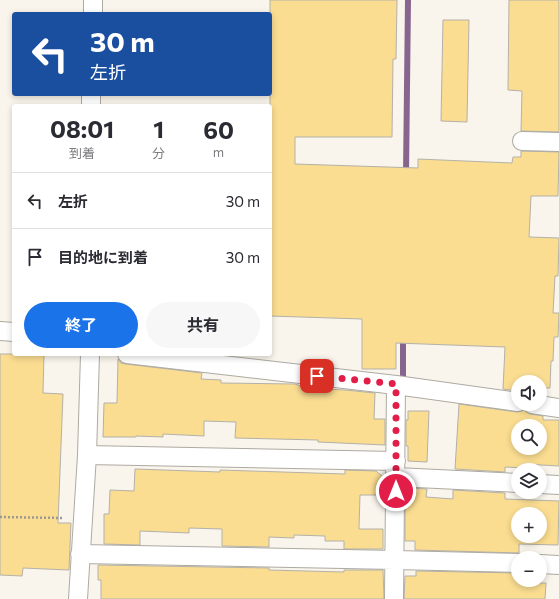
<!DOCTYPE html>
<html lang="ja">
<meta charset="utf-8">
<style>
body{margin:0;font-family:Commissioner,"Noto Sans JP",sans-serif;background:#f7f7f7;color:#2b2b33;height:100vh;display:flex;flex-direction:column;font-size:15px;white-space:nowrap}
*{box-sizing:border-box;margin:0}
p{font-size:13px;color:#7c7c81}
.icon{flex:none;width:22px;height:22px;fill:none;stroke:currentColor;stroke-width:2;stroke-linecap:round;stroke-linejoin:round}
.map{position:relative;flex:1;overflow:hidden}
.panel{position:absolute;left:12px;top:104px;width:260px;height:252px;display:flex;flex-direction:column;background:#fff;border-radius:4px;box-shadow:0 2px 6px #0003}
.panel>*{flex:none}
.banner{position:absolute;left:12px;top:12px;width:260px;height:84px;border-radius:4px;box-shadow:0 2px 6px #0003;background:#1a4fa0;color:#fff;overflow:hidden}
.buttons{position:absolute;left:511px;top:375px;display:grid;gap:8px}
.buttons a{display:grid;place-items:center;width:36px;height:36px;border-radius:50%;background:#fff;box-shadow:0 2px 6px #0003;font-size:20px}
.pin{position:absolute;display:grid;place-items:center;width:34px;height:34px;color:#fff;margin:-17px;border-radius:8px;box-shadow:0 2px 6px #0006}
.me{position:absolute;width:44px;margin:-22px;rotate:0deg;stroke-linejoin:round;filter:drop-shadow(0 0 3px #0008)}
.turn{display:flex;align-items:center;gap:14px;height:84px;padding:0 12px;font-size:18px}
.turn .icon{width:52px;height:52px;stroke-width:2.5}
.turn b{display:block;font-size:28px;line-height:34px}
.eta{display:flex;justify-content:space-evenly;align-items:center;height:68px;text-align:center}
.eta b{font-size:24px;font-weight:700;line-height:28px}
.action{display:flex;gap:8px;margin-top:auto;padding:8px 12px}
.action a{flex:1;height:46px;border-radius:24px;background:#1a73e8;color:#fff;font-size:16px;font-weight:700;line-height:46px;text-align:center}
.action a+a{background:#f7f7f7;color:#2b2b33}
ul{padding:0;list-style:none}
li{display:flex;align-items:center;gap:12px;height:56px;padding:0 12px;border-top:1px solid #e1e1e2}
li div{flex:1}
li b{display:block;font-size:15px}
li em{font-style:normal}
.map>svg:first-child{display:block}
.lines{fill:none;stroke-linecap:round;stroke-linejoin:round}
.stream{stroke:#87668e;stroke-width:6}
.building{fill:#fadd91;stroke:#b4b1a8;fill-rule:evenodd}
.minor-casing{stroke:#adaaa1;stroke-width:20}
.path{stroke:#9c9992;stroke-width:2.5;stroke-dasharray:2 2;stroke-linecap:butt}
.minor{stroke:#fff;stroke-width:18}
.route{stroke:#e11d48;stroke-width:7;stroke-dasharray:0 12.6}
</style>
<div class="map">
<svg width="559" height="599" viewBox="0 0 559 599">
<rect width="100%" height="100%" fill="#f9f5ec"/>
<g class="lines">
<path class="stream" d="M406,174L408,0
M403,378V336"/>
</g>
<path class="building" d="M270,0H397L396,59H393L392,137H295V164L418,168V159L512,163L513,157H521V151L559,152L558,196H531L529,237L559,238L558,276H555L553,313H559L558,337H554L553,361H551L550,388H543V395H540V382H518V391L503,389L505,347L396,343V369H362V319L270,316Z
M509,0H559V132L521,131L522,91L508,90Z
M443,20H469L467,122L441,121Z
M0,354H44L43,393L63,394L58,523H71L69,570L23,568L22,576L0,575Z
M118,359L121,363L126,364L202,373L201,379L221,380V383L295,384L301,386L323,387V389L345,390L375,393L374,419H385V445L318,442V440L235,438L236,422L204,421V436L163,434V437L136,436V437H103L104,403H117Z
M459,404L517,412L524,410L530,414L543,416V420H559V466L524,464V468L505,467V472L455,469ZM518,426H540V448H518Z
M408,411H429L427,462L408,461V446H406V420H408Z
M135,469L220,472V470L345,474V470L376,471L383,477L384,495H360L359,529H383V549H344V541H325V536L294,535V538L269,537V547L222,546V529L189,528V533L140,531V545L104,544V514H109L110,490L134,491Z
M410,488L427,489L426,497L453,499V490L505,493V499L559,501L558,545L519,544V553L415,550V541H405V493L407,494ZM518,514H540V536H518Z
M98,565L269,568V570L344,572V570H383L384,599H101V580H98Z
M416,571L518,573V580H527V583H546L545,599H404L405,576H416Z"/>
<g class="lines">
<g class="minor-casing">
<path id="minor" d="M93,14V0
M91,106V94
M522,141L559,142
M0,331L14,332
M127,354L396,385L518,402
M532,404L559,408
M87,455L396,461
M396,477L518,483
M540,484L559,485
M80,554L395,560L518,563
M540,564L559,565
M78,599L87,455L90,354
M394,599L396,385"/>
</g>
<path class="path" d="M0,517L63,518"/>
<use href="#minor" class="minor"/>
</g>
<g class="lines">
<path class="route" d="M317,376L396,384V491"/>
</g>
</svg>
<div class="buttons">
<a><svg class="icon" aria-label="sound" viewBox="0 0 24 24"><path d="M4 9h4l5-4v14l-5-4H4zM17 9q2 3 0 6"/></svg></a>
<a><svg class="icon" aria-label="search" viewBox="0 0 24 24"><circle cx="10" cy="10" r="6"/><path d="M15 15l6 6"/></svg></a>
<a><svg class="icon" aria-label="layers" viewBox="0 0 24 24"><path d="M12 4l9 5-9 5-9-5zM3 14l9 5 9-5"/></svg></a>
<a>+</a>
<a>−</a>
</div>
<div class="pin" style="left:317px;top:376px;background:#d93025"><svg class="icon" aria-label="arrive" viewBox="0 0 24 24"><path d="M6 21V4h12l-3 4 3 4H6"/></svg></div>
<svg class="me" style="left:396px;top:491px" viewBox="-20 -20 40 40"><circle r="17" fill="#e11d48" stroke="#fff" stroke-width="3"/><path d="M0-11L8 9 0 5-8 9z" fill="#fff"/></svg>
<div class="banner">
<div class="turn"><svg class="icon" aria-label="left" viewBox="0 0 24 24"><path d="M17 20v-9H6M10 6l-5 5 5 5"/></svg><div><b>30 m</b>左折</div></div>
</div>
<section class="panel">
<div class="eta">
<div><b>08:01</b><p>到着</p></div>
<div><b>1</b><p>分</p></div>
<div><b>60</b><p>m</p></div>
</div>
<ul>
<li><svg class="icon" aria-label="left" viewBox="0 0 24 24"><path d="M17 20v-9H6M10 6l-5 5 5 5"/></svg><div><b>左折</b></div><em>30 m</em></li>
<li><svg class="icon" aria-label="arrive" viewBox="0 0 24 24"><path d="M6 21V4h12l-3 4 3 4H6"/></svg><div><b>目的地に到着</b></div><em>30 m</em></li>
</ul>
<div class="action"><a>終了</a><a>共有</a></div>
</section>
</div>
